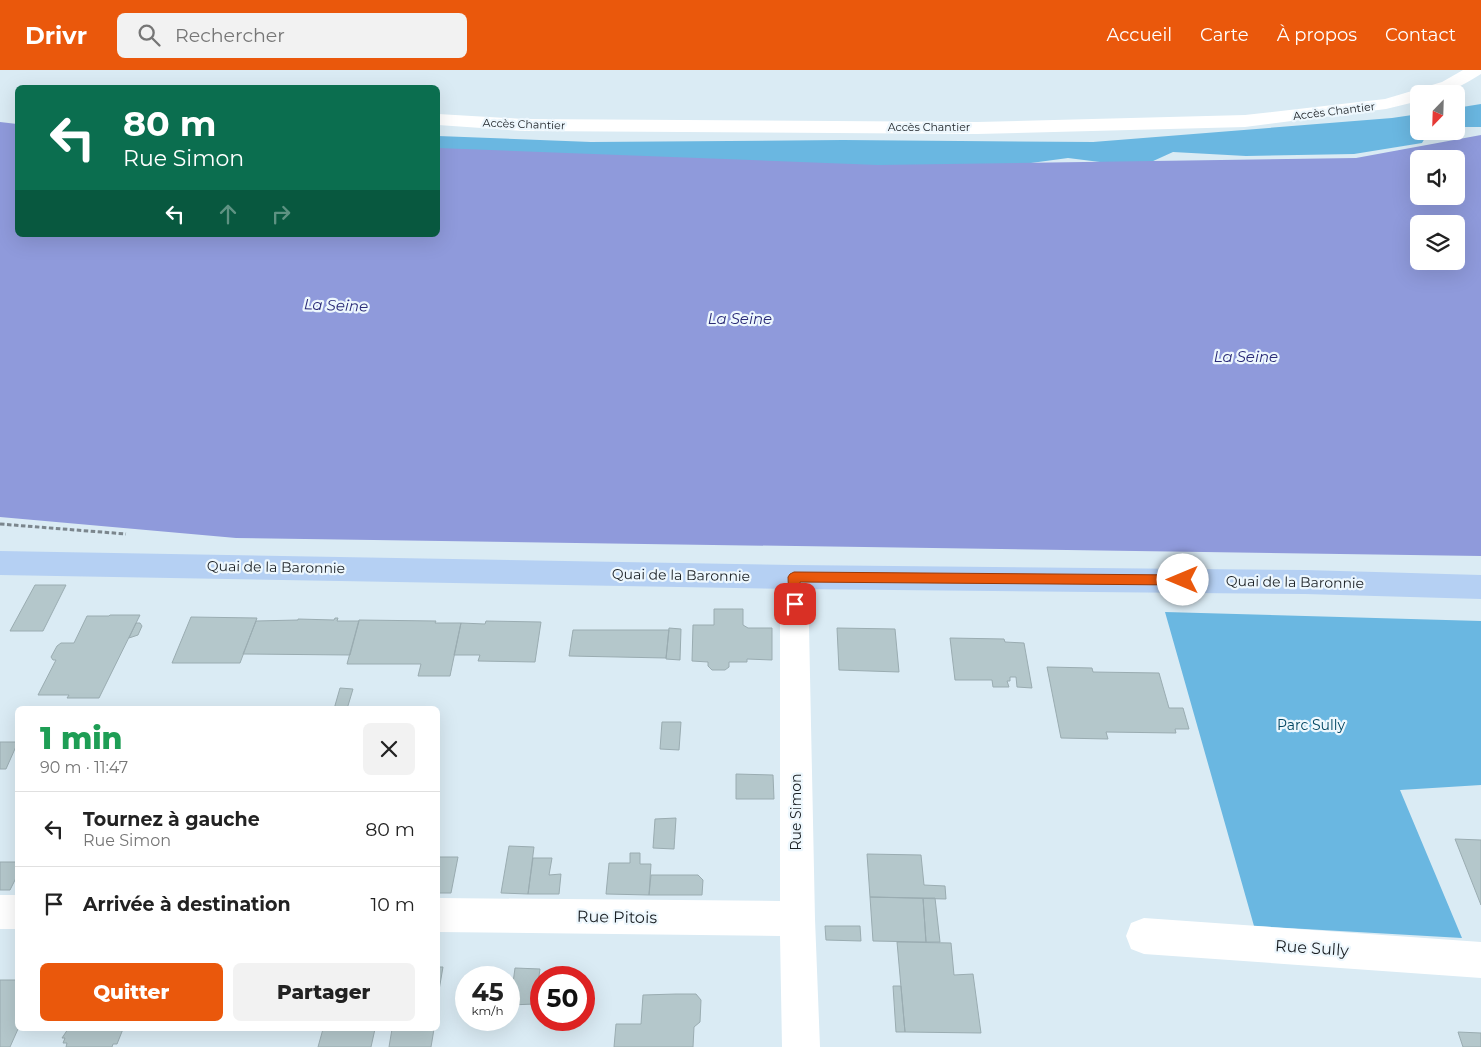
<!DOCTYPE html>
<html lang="fr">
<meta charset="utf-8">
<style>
body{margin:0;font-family:Montserrat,sans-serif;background:#f2f2f2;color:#222;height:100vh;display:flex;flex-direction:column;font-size:19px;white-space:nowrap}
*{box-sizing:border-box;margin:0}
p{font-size:16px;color:#767676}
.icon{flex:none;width:28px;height:28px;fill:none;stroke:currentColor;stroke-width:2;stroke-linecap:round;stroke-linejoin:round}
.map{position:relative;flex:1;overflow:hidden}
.side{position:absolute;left:15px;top:636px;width:425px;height:325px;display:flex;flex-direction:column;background:#fff;border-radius:8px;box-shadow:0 5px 20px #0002}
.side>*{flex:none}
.top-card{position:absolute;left:15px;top:15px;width:425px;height:152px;border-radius:8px;box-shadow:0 5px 20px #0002;background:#0b6e4f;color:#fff;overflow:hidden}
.needle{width:32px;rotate:203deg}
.controls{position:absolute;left:1410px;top:15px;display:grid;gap:10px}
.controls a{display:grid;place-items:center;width:55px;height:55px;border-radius:8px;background:#fff;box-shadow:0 5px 20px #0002;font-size:25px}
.speed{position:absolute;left:455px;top:896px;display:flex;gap:10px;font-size:25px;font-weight:700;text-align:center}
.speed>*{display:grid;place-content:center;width:65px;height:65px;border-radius:50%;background:#fff;box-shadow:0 5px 20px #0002;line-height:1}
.speed small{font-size:12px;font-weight:400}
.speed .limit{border:8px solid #d22;background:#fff;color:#111}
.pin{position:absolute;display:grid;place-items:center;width:42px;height:42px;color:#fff;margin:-21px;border-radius:10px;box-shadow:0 2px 8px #0006}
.me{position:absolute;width:55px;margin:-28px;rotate:270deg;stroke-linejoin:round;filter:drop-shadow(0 0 4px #0008)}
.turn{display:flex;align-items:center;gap:18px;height:105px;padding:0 25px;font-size:22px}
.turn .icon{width:65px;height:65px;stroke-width:2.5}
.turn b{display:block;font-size:35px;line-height:42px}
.lanes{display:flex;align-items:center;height:48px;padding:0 25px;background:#0003;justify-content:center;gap:25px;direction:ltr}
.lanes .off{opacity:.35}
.round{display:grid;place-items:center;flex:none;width:52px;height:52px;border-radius:8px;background:#f2f2f2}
.overview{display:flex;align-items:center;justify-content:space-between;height:85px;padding:0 25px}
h1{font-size:30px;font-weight:800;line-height:38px;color:#1e9e55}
.primary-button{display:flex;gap:10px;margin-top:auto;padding:10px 25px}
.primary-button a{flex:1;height:58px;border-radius:8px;background:#ea580c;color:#fff;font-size:20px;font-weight:800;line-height:58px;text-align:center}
.primary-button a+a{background:#f2f2f2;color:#222}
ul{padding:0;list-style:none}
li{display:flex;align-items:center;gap:15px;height:75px;padding:0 25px;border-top:1px solid #e0e0e0}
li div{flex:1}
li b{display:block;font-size:19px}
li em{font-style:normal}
header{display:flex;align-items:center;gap:30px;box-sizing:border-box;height:70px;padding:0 25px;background:#ea580c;color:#fff}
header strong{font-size:24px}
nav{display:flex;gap:28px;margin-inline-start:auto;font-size:18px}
.search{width:350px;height:45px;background:#f2f2f2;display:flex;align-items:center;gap:12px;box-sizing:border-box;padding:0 18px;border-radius:8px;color:#767676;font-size:19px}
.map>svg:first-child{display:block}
.forest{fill:#6ab7e1}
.water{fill:#8f9adb;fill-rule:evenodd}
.building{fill:#b4c7cb;stroke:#9aacb1}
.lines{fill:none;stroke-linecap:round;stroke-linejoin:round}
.path{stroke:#7b868d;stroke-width:3;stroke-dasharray:4.5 2.5;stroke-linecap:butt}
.minor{fill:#fff;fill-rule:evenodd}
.major{fill:#b5d0f3;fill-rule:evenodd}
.route{fill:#ea580c;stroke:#983908}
.labels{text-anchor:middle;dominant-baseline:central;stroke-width:4.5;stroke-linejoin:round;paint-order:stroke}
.far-street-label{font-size:11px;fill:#1a1f23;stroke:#edf7fd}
.street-label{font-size:14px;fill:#1a1f23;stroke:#edf7fd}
.park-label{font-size:14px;fill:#014561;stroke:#edf7fd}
.water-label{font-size:15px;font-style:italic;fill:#2a2b77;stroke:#edf7fd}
.near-street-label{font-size:16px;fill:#1a1f23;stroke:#edf7fd}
</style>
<header>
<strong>Drivr</strong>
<div class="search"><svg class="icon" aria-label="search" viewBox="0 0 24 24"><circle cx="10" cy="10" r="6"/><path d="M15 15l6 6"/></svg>Rechercher</div>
<nav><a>Accueil</a><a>Carte</a><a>À propos</a><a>Contact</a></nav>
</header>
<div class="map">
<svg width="1481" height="977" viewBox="0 0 1481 977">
<rect width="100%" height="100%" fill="#daebf4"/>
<path class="forest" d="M1481,34V57H1456V38Z
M1419,44V61H1429L1422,73L1354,84L1246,86L1173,82L1140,97L1068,88L1009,96L865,100L438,86V66L591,72L843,70L1093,72L1392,48Z
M1165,542L1481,551V715L1400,720L1462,868L1254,856Z"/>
<path class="water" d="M0,52L17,54L18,165H438V78L878,95L1356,88L1481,65V486L236,468L0,447ZM1419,89H1456V126H1419ZM1419,154H1456V191H1419Z"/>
<path class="building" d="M35,515H66L43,561H10Z
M714,539H743V555L748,558H772V590L747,589V592H729V597L725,600H712L708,596V592L692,591L693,555H714Z
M110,545H140L99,628H67L69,625H38L56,590H53L51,587L57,576L61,573H74L87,546H109Z
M191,547L257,548L240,593H172Z
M335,548H338L337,551H359L350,585L243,584L256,551L298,550V549L334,550Z
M359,550L436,551L435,553H461L450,606H418L421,594H347Z
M486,551L541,552L535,592L478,591L480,585H454L461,553L485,554Z
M136,553H140L142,556L138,565L129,568Z
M669,558L681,559L680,590L666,589Z
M837,558L895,559L899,602L839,600Z
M573,560H669L666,588L569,586Z
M950,568L1004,569L1005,572L1024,573L1032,618L1017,617L1016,607H1010V611H1007L1009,617H993L992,610H955Z
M1047,597L1092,598L1093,602L1159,603L1169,638H1183L1189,659H1175L1176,663L1106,662L1108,669L1061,668Z
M340,618L353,619L347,639H334Z
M662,652H681L679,680L660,679Z
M0,672H18L6,699H0Z
M736,704L773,705L774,729H736Z
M676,748L674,779L653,778L655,749Z
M1455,769L1481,770V835Z
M509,776L534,777L528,824L501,823Z
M630,783H640V794H651L649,825L606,824L609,793H630Z
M867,784L921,785L924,815L945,816L946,829L870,827Z
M438,787H458L451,823H438Z
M533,788H552L549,805L561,804L559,824H528Z
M0,792H18V804L10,820H0Z
M651,805H698L703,810L702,825H649Z
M870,827L923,828L926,872L873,871Z
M923,828H935L940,872H926Z
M825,856H860L861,871L826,870Z
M897,872L951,873L954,905L973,904L981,963L905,962Z
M438,897H443L438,926Z
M515,898L540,899L535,934L510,935Z
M0,910H18V959L10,977H0Z
M893,916H901L905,962H896Z
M676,924H696L701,930L700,952L694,957L693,977H614L616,954H641L643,925Z
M68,959H123L117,974H113L112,977H66L67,973H63L65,968H62Z
M323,959H375L371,977H318Z
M392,959H434L431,977H389Z
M1458,962L1481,963V977H1463Z"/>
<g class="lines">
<path class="path" d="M0,454L126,464"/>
<path class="minor" d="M1463,0H1481V4C1456,19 1449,24 1419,24V31L1386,39L1245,57L977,64L523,61L438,55V44L523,49L977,52L1245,45L1385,29L1442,12Z
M794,495L804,499L808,507L815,849L820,977H782L780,866L438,862V828L780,831V507L784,499Z
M0,825H18V859H0Z
M1144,848L1481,872V908L1144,884L1131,879L1126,866L1131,853Z"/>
<path class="major" d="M0,481L794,495L1305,500L1481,505V529L1305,524L794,519L0,505Z"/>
</g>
<path class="route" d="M794,502L1183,505L1187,507L1189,510L1187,514L1183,515L800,512L801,534L799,538H791L789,534L788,507L790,504Z"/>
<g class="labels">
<g class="far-street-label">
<text transform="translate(1334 41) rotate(-7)">Accès Chantier</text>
<text transform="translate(524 54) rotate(2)">Accès Chantier</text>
<text x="929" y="57">Accès Chantier</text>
</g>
<g class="street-label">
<text transform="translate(276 497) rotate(1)">Quai de la Baronnie</text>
<text transform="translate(681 505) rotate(1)">Quai de la Baronnie</text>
<text transform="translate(1295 512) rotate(1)">Quai de la Baronnie</text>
<text transform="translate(796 742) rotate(-90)">Rue Simon</text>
</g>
<g class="park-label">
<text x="1311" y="655">Parc Sully</text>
</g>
<g class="water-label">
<text transform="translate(336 235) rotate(2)">La Seine</text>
<text x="740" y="248">La Seine</text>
<text x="1246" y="286">La Seine</text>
</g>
<g class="near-street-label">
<text transform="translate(617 847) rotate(1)">Rue Pitois</text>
<text transform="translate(1312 878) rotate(4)">Rue Sully</text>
</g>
</g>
</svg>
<div class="controls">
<a><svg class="needle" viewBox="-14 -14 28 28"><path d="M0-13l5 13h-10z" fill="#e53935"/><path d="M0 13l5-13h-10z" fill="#767676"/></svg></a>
<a><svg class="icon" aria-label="sound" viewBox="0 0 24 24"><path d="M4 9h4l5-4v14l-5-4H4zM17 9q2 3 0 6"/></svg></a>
<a><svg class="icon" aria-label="layers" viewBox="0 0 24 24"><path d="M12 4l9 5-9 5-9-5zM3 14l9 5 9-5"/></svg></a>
</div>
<div class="speed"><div>45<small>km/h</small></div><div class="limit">50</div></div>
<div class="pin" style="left:795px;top:534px;background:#d93025"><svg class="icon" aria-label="arrive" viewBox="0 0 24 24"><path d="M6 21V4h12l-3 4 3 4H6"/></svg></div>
<svg class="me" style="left:1183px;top:510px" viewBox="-20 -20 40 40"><circle r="19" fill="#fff"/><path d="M0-13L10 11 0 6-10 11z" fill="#ea580c"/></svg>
<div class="top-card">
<div class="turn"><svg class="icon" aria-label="left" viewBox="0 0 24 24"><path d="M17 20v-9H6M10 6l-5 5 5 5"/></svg><div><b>80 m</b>Rue Simon</div></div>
<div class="lanes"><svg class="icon" aria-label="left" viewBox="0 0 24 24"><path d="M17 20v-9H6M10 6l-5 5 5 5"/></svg><svg class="icon off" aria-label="ahead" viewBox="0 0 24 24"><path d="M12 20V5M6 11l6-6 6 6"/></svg><svg class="icon off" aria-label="right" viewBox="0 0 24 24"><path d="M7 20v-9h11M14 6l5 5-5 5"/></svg></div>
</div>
<section class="side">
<div class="overview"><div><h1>1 min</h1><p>90 m · 11:47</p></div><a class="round"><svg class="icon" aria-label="close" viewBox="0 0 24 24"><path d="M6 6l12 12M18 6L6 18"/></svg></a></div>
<ul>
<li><svg class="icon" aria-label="left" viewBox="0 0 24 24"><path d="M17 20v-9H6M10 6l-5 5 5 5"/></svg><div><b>Tournez à gauche</b><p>Rue Simon</p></div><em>80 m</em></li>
<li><svg class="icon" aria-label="arrive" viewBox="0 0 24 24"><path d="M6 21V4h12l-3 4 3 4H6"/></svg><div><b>Arrivée à destination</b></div><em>10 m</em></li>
</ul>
<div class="primary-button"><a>Quitter</a><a>Partager</a></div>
</section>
</div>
